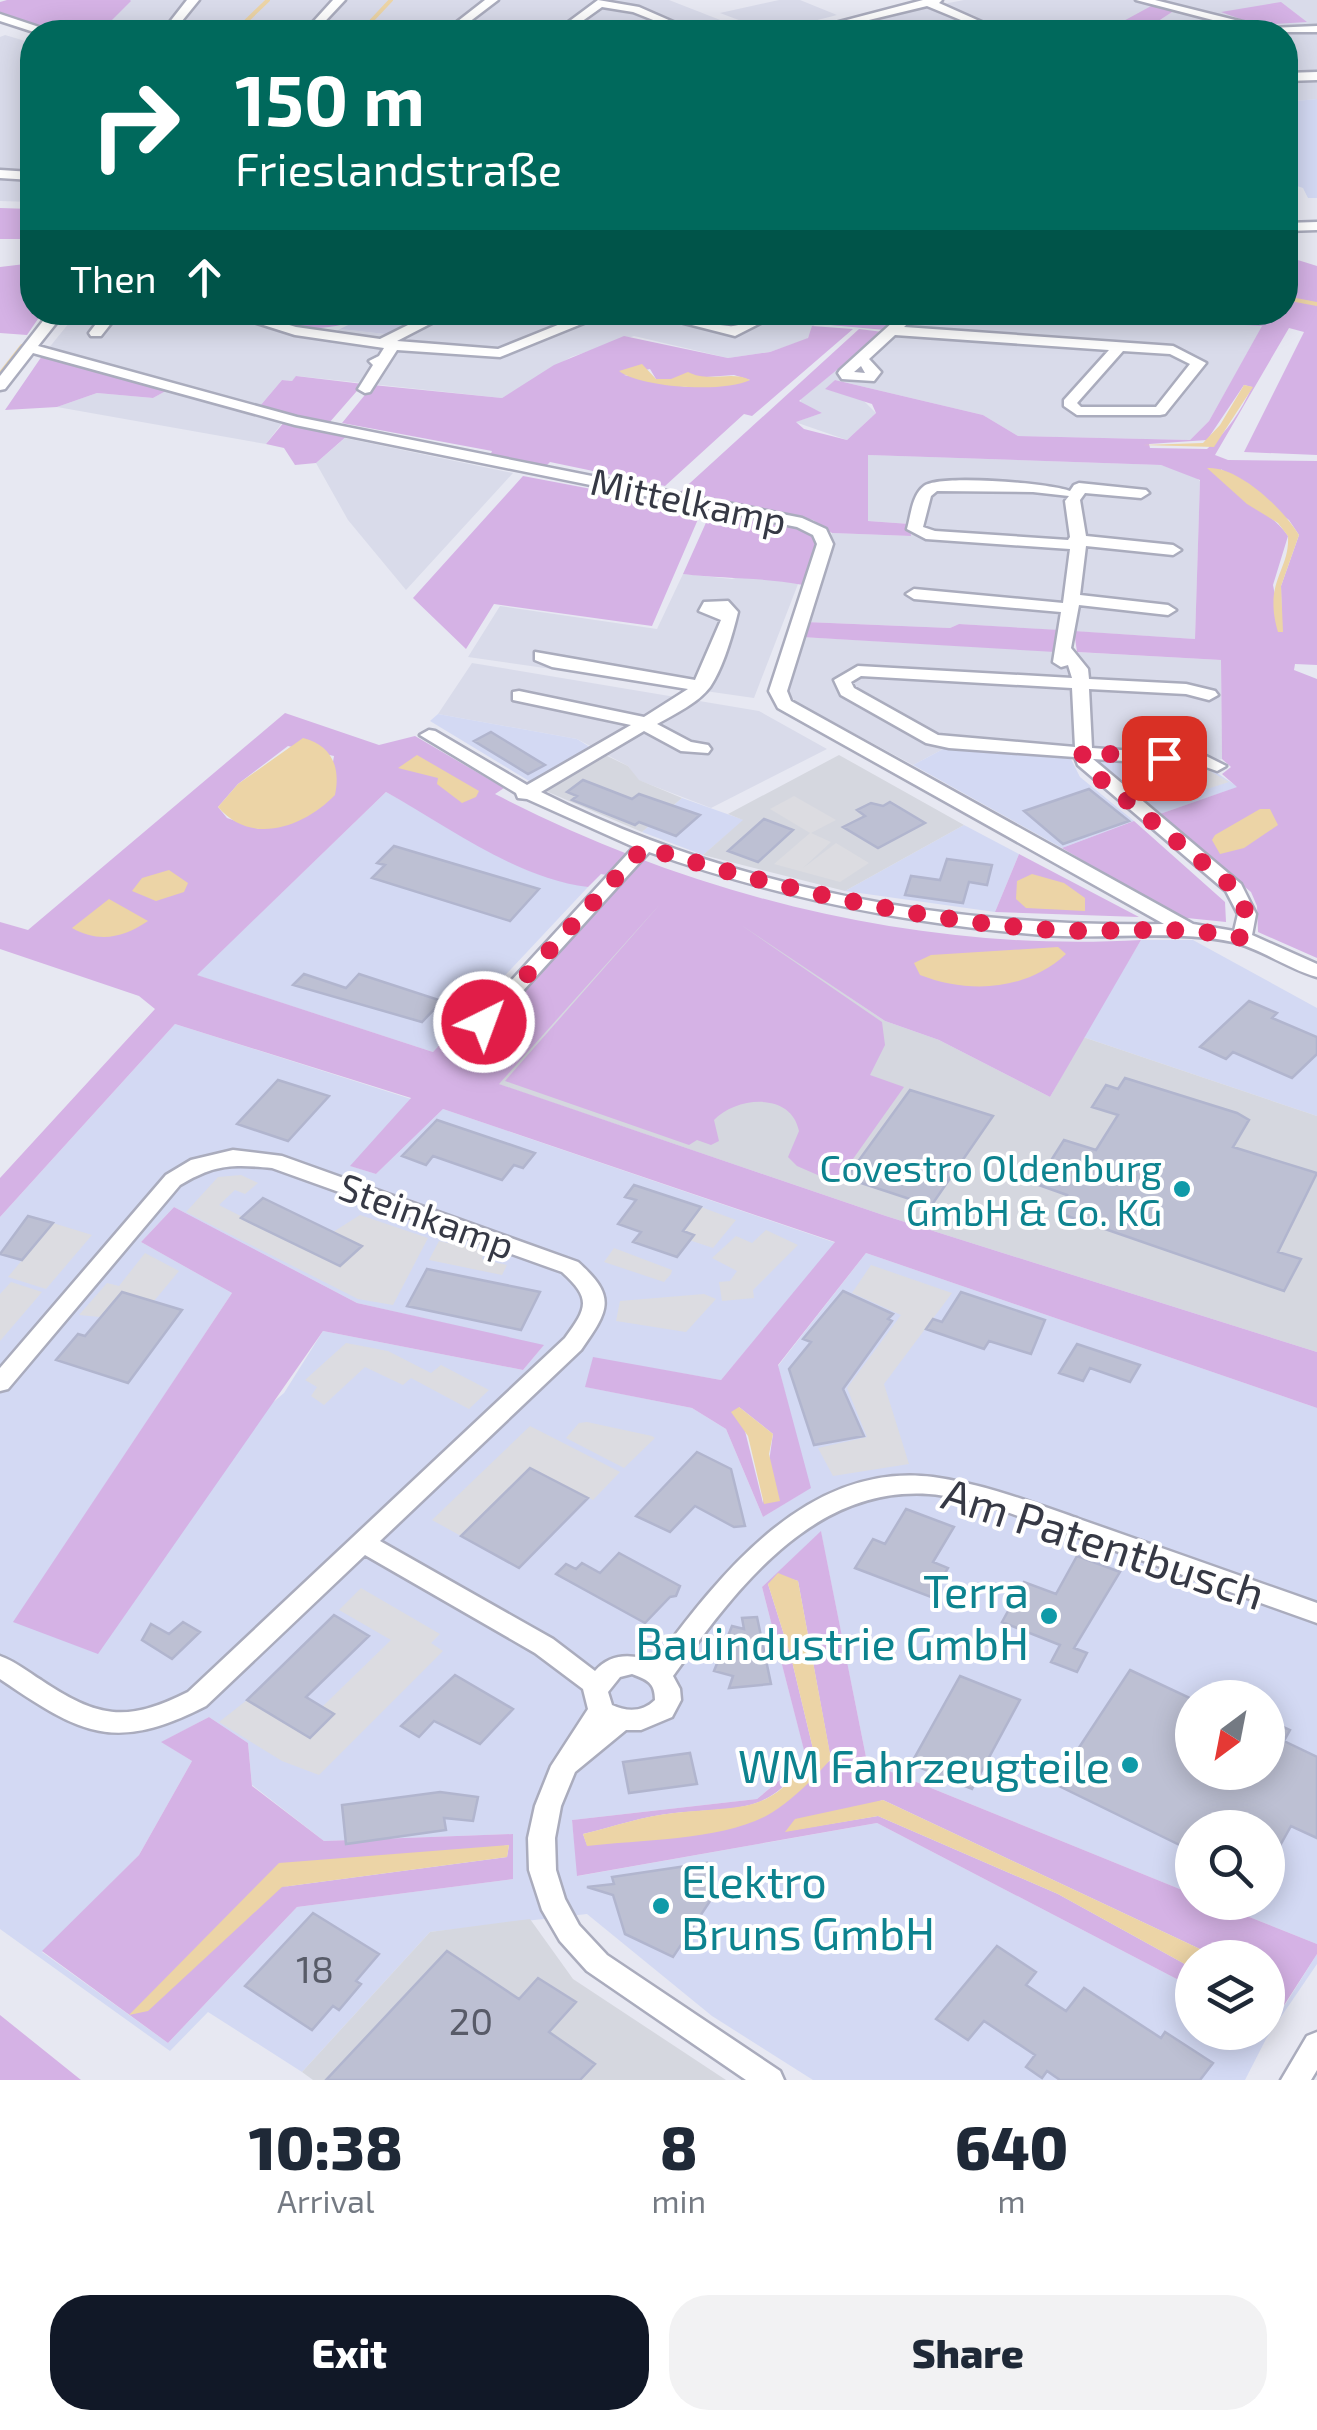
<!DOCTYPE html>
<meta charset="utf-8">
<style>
body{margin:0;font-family:"Exo 2",sans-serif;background:#f2f2f3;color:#1f2937;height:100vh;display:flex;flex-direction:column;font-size:38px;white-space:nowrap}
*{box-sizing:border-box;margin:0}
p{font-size:32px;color:#747a83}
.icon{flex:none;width:55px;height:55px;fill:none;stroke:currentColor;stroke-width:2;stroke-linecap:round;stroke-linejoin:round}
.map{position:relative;height:2080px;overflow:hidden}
.details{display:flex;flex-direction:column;background:#fff;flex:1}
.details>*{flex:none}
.top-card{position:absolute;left:20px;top:20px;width:1278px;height:305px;border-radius:40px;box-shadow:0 5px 25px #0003;background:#00695c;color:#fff;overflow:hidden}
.needle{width:65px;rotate:212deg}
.fabs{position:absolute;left:1175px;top:1680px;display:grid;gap:20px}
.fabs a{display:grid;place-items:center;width:110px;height:110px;border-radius:50%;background:#fff;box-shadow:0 5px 25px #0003;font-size:50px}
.pin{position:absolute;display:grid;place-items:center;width:85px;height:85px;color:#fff;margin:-42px;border-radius:20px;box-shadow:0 5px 15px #0006}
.me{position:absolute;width:110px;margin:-55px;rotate:42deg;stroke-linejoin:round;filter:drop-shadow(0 0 8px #0008)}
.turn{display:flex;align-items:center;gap:35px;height:210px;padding:0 50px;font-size:45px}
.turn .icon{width:130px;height:130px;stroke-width:2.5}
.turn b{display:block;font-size:70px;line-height:85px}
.then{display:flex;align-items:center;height:95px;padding:0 50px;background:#0003;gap:20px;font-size:38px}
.eta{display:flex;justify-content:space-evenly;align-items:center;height:170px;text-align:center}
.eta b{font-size:60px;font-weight:800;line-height:70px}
.cta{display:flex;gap:20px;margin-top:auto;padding:20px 50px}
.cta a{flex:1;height:115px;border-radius:40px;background:#111827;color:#fff;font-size:40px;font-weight:800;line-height:115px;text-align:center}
.cta a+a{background:#f2f2f3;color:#1f2937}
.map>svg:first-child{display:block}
.residential{fill:#d9dbea}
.commercial{fill:#d3d9f3;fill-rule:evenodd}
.industrial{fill:#d5d7df}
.education{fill:#d2d3eb}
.green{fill:#d5b2e5;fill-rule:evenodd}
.parking{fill:#dcdce1}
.water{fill:#ecd4a6}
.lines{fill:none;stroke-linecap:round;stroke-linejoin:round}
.stream{stroke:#ecd4a6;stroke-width:4}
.building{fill:#bdc0d3;stroke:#b1b5ce;stroke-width:2.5}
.minor-casing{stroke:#aaacbd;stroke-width:5}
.minor{fill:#fff;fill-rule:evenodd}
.route{stroke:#e11d48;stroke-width:18;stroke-dasharray:0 32.4}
.culture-dot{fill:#0f9aa8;stroke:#fff;stroke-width:4}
.labels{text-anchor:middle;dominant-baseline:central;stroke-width:8;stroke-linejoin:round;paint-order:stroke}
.street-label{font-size:38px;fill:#363945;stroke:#fff}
.culture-label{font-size:38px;fill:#0d838f;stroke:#fff;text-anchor:end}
.near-number-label{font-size:38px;fill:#585b68}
.near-street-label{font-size:45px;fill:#363945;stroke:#fff}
.near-culture-label{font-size:45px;fill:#0d838f;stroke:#fff;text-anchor:end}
</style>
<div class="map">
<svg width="1317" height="2080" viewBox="0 0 1317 2080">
<rect width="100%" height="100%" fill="#e7e8f2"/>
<path class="residential" d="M130,0H669L751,32H100Z
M779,0H800L837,15L771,32L720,13Z
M964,0H1317V99L1285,102V32L1251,30L1212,19L1175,29L1156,23L1173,11L1118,24L1117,32H824L850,22Z
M5,35L32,43V202L0,201V37Z
M78,312L214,313L292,334L327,337L340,329L394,335L441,313H821L807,339L770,352L728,358L634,336L571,357L502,398L297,376L292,381L282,380L260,406L48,349Z
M920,313H1039L1263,326L1209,421L1190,440L1018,436L983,415L835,380L826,389L863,400L876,413L847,440L795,422L822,413L800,404L801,399L861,350L873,353Z
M171,388L282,423L266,444L57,407L97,393L153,398Z
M345,438L513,473L406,590L348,520L316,463Z
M868,455L1161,465L1193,475L1200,481L1195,639L959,624L950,628L806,622L832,533L910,536V524L868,521Z
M683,574L732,579L750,574L798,584L754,698L468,657L500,606L657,629Z
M801,637L1221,660L1222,759L1202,763L947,747L913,765L796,702L784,689Z
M472,663L759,711L827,749L711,808L638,780L628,766L577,739L438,714Z"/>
<path class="commercial" d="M1317,99V198H1308L1303,188L1285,182V102Z
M438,714L577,739L593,749L534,784L430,721Z
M947,747L1069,755L1080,777L1134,821L1062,848L913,765Z
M1095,757L1202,763L1238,787L1157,815L1097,767Z
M386,792L527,870L588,887L433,1052L196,975Z
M682,798L744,820L703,855L642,832Z
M964,825L1019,854L995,912L845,891Z
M1141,940H1193L1317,1008V1116L1083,1037Z
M175,1024L411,1099L351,1166L376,1174L443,1109L836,1243L721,1380L593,1358L586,1387L692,1408L726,1429L763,1517L810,1488L778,1366L866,1253L1317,1408V1944L1214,1903L1268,1902V1828H1192V1894L867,1762L821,1532L762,1587L806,1757L757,1799L572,1820L578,1876L877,1823L1192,1987V2032H1268L1317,1954V1964L1266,2039L1245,2080H813L712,2016L587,1914L430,1932L302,2072L208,2012L170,2051L0,1929V1217ZM174,1207L357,1303L543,1346L523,1370L323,1331L284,1393L14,1622L232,1293L141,1242ZM1192,1698H1268V1772H1192ZM209,1717L248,1743L252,1785L324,1841L512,1834L513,1879L297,1907L168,2043L42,1952L139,1855L192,1761L162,1742Z"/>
<path class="industrial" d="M601,753L628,766L639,780L682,798L642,832L541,789Z
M839,755L964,825L845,891L703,855L743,820L728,814Z
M659,901L732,918L885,1021L939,1040L1050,1097L1083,1037L1317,1116V1352L886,1216L498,1084Z
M530,1919L573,1979L726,2080H313L302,2072L430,1932Z"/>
<path class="education" d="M373,313H441L394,335L340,329Z"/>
<path class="green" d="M7,0H130L131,1L100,32H50L0,13V2Z
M1281,2L1307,22L1257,25L1221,12Z
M1153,5L1175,10L1157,22L1175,29L1212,19L1267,32H1118V24Z
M0,208L32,209V239H0Z
M32,255V312L42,313L27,335L0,333V267L25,264Z
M1285,256L1317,266V455L1244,452L1304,332L1289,328L1215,455L1228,460L1317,461V665L1295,664L1294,670L1317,679V958L1258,932L1257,906L1251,892L1157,815L1237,787L1222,774L1231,767L1222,759L1221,660L1077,652L1074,631L1195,639L1200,480L1161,465L868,455V521L910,524L911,536L832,533L813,520L679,493L859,329L883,332L799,401L822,413L796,422L804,429L847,440L876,413L872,404L825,389L835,380L983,415L1018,436L1190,440L1209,421L1262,326L1039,313L1285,312ZM1244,385L1252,387C1241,411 1227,432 1207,449L1150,448L1149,444L1207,440ZM1221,469L1289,520L1299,535L1281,586L1282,631L1273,585L1288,536C1269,508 1235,503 1221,469Z
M242,313H373C322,338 294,327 242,313Z
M821,313H904L885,330L819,324Z
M812,326L853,329L752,416L744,414L665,486L550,462L545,467L490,456L492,451L342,423L373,385L502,398L554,365L624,336L728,358L770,352L808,338ZM650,369L656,379L666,380L734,375L750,380L686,387L624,375Z
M42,356L173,387L153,398L97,393L57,407L5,410Z
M296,376L363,384L329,423L260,406L282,380L292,381Z
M285,421L348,435L316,463L295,465L284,448L266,444Z
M523,476L702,510L652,626L494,604L466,649L413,598Z
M713,507L814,532L821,543L803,585C761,577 724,579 683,574Z
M806,622L950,628L959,624L1060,630L1055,652L801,637Z
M285,713L379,745L415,736L504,788L495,794C692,896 919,953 1141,940L1050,1097L939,1040L885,1021L741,925L882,1022L885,1045L870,1075L904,1087L836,1183L797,1166L788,1157L799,1131C791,1091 736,1097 714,1120L719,1141L711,1145L697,1140L689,1145L505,1081L662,902L499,1084L886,1216L1317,1352V1408L866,1253L778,1365L811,1488L763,1517L726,1429L692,1408L585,1387L593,1357L721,1380L835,1242L443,1109L376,1174L350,1166L411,1098L175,1024L0,1217V1178L155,1009L139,996L0,949V922L28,930ZM288,746L334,756L332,768L259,829L227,818L218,807L238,784ZM386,792C449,827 516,878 588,887L601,874L627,879L501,1016L502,1024L495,1032L478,1034L468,1027L473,1016L488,1009L477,1005L433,1052L197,975ZM739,1407L773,1434L763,1503Z
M1134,821L1225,902L1226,922L1177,917L1062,848Z
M1019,854L1139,917L995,912Z
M174,1207L357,1303L544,1345L523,1370L323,1331L98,1654L13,1622L232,1293L141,1242Z
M821,1531L867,1762L1192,1894V1902L1214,1903L1317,1944V1954L1268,2030V2003L1274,2005L1283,1987L1268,1980V1958L1217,1957L883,1800L787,1831L878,1816L1058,1894L1192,1968V1987L877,1823L577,1876L572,1820L757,1799L806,1758L762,1587ZM788,1578L798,1581L831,1760L723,1829L587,1845L583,1834C613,1827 644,1816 675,1813C745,1806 771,1816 813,1749L791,1657L768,1584Z
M209,1717L248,1743L252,1786L324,1841L513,1834V1879L297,1907L168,2043L42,1951L139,1855L192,1761L161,1742ZM509,1845L507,1857L282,1887Z
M0,2015L81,2080H0Z"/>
<path class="parking" d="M1161,761L1175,766L1196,763L1229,782L1204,790L1187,777L1166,784L1143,766Z
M794,796L836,820L811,833L831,842L803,868L836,843L869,863L840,882L774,864L810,833L770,809Z
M241,1175L258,1183L245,1194L235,1190L219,1205L340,1266L362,1246L333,1232L360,1215L428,1238L393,1305L358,1299L186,1212L218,1177Z
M701,1207L736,1220L713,1248L689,1240L693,1235L683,1231Z
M53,1223L92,1235L46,1289L8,1277Z
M766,1230L798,1245L753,1290L754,1298L722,1301L719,1282L730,1281L737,1271L712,1258L736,1236L752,1243Z
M439,1241L485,1251L482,1259L507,1265L502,1275L429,1260Z
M614,1248L672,1270L671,1274L664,1282L604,1262Z
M145,1253L179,1271L154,1301L122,1292L100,1317L79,1315L107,1283L119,1286Z
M871,1265L952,1293L884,1384L909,1464L833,1476L818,1448L867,1437L847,1388L901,1315L852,1293Z
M11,1282L42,1292L0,1341V1294Z
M704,1294L716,1299L686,1332L616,1321L620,1301Z
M346,1343L388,1351L431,1373L441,1365L489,1390L469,1409L411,1378L403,1385L365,1367L324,1405L311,1396L317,1387L305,1380Z
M587,1422L652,1436L655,1438L624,1468L566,1438L579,1423Z
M530,1426L620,1472L593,1500L530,1468L461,1536L432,1520Z
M361,1588L440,1634L431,1643L443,1651L319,1775L282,1761L219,1722L247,1700L310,1738L334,1715L322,1707L391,1640L339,1610Z"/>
<path class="water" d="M642,364L656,379H671L688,372C708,383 732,370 750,380C724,393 642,388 619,371Z
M1244,385L1253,387L1214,447L1143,445L1203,443L1220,425Z
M1207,468C1239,466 1283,509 1299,535L1281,586L1283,632H1278C1263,581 1290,571 1288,536L1278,523L1247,504Z
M303,738C331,745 341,766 335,795C305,826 252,847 218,807L238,784Z
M417,755L479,791L476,797L462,803L437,784L438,778L398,768Z
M1260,809H1270L1278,825L1244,848L1220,854L1212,840L1215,835Z
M169,870L188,883L184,892L156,901L132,891L142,878Z
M1032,874L1064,883L1085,898V911L1026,908L1016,899L1017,881Z
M109,899L148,921C123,938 99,943 72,928Z
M1058,947L1066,954C1026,991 969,994 920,975L914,963L931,955Z
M739,1407L773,1434L769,1454L780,1501L764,1504L748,1436L731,1412Z
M778,1573L798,1581L831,1759C812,1780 791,1802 766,1816C721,1840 638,1840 587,1846L583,1834C612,1827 644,1816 674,1813C744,1805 772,1817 813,1749L791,1657L768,1584Z
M883,1800L1217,1957L1192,1958V1968L1058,1894L878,1816L785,1832L795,1819Z
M509,1845L507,1857L282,1887L148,2011L129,2015L279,1863Z"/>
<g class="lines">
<path class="stream" d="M235,32L268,0
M361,32L391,0
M1285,298L1317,304
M0,374L22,346"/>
</g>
<path class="building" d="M491,732L545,765L528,774L474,741Z
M583,780L632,799L639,794L700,815L676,836L639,822L635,825L572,800L577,796L567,792Z
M1089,789L1129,821L1063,844L1024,811Z
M890,802L925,823L878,848L843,827L865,816L857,810L871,803L883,806Z
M764,819L793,830L758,862L728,851Z
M394,846L539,889L510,921L372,878L385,865L377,863Z
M947,859L992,865L987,885L969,882L963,903L905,895L911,876L940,880Z
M304,974L346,988L359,974L442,1001L422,1022L293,985Z
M1249,1001L1277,1013L1272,1018L1317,1037V1054L1292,1078L1233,1052L1226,1059L1200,1047Z
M1125,1078L1237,1113L1249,1120L1233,1147L1317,1173L1278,1252L1301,1259L1284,1291L1056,1212L1067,1195L1036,1184L1064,1140L1096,1150L1118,1115L1092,1107L1106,1085L1118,1089Z
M278,1080L329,1096L288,1141L237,1124Z
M910,1090L993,1116L931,1206L846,1178Z
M437,1120L535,1153L523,1168L514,1165L502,1180L433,1156L426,1165L402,1156Z
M634,1185L701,1207L683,1231L694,1235L677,1257L633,1242L641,1232L618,1224L636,1200L625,1197Z
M263,1198L333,1232L362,1246L340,1266L241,1218Z
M28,1216L53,1223L22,1260L0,1254Z
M427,1269L540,1292L521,1330L407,1306Z
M843,1291L893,1314L888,1319L892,1321L843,1389L864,1436L814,1445L789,1369L811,1342L803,1339Z
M122,1292L182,1310L128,1383L56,1360L78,1334L85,1336Z
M961,1292L1045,1320L1031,1354L989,1341L984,1349L926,1329L933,1319L942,1322Z
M1077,1344L1140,1365L1130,1382L1090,1368L1083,1381L1059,1373Z
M697,1452L731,1469L745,1526L734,1527L695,1506L670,1532L636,1516Z
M530,1468L588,1498L519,1568L461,1536Z
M906,1509L954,1527L933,1562L948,1568L931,1597L855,1568L873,1539L885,1544Z
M619,1553L680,1586L676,1596L670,1597L645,1623L556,1574L566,1564L576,1569L582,1563L600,1573Z
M1077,1556L1120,1572L1074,1648L1087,1653L1077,1672L1051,1662L1060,1645L1002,1622L1024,1582L1056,1594Z
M334,1615L369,1636L306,1697L334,1714L310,1738L247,1700Z
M757,1617L771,1684L729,1688L733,1676L714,1671L732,1626L744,1629L742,1618Z
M183,1622L200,1632L172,1659L142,1640L151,1624L169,1634Z
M1130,1670L1192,1699V1772H1268V1720L1290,1730L1284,1741L1317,1757V1838L1291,1826L1268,1867V1828H1192V1851L1055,1784Z
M455,1675L513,1709L480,1744L434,1721L419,1737L401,1726Z
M960,1676L1020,1700L972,1789L911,1764Z
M690,1753L697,1784L629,1793L623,1762Z
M440,1792L478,1797L473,1821L444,1818L446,1830L346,1844L342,1805Z
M707,1863L714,1895L673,1957L625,1934L613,1895L587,1887L614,1884L612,1877Z
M313,1913L379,1954L356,1981L361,1984L339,2010L333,2006L312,2030L245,1986Z
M997,1946L1036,1972L1026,1985L1066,2011L1084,1988L1161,2038L1165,2032L1213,2063L1200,2080H1060L1047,2071L1042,2078L1026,2067L1035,2055L984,2021L968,2040L936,2019Z
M447,1951L519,1999L538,1978L576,2002L549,2032L595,2064L580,2080H326Z"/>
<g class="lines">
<g class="minor-casing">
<path id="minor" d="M187,0H199L173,32H162Z
M333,0H345L315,32H304Z
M485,0H498L456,32H444Z
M598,0L639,7L687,28L681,31L633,12L602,7L567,32H555Z
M923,0H942L939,3L1004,32H990L927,6L819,32H801Z
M1136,0H1155L1267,28L1317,26V32H1259Z
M0,14L48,30L50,32H34L0,21Z
M1317,72V80L1285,81V73Z
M0,170L32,172V180L0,178Z
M1317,222V230L1285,231V223Z
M50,312H65L38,346L297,417L802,518L826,529L833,544L787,691L791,701L1193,924L1234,931L1238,914L1226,891L1078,765L1075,757L949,748L926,743L841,695L834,680L858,666L1072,678L1068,665L1061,667L1053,662L1061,612L914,599L906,594L914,589L1063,603L1070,549L926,539L907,529C911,515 912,495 924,486C939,474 1050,483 1070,491L1074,485L1079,483L1146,490L1149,493L1141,498L1085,493L1080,500L1086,536L1173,545L1181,550L1173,555L1086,546L1080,595L1168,605L1176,610L1168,615L1079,605L1071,648L1088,669L1089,679L1186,684L1215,691L1218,695L1209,700L1186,694L1089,689L1092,748L1206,756L1226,766L1217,771L1203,766L1093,759L1241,884L1256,914L1252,935L1317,964V977C1288,969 1262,949 1233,942C1170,929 1106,940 1043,935C908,924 777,897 649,852L491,1026H477L474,1022L477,1018L634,847L527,799L518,798L516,793L420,735L429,730L435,731L527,785L631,725L513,700V692L519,691L644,717L688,689L552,667L535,660V652L695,680L721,620L699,611L704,602L728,601L738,612C733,633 723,668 710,687C698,703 675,714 657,724L691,742L708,745L711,749L708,753L681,751L644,731L541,792C734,889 949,928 1164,924L778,708L769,691L817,544L813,535L797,527L295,425L33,353L5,389L0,390V376ZM937,491L1033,492L1069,496L1065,501L1070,537L1068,540L935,531L923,527L931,496ZM861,676L1072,688L1075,747L938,735L854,688L851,682Z
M105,312H120L101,336H91L89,333Z
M222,312H246L296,327L380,339L434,312H453L397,341L498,349L590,312H611L500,357L397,350L370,392L365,393L358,389L373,365L369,361L379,356L384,348L295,335Z
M641,312C672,312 699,324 729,326C742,328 759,312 782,312L735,336Z
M904,312H920L904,327L1173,346L1206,363L1165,414L1160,415H1077L1064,406V400L1109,350L895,335L869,359L881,372L874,381L842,379L838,373L840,370ZM1123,351L1170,354L1190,364L1156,407H1081L1077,403ZM861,366L865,373L854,372Z
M233,1150L282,1156L578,1262C617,1297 609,1310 581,1350L380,1541L553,1639L595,1671C611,1652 634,1654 655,1662C720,1574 808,1461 933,1477C984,1484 1031,1502 1079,1519C1159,1547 1238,1575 1317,1603V1623L982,1503C964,1500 946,1495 929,1494C811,1486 735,1591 673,1676L680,1689L681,1700L672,1717L641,1730H626L575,1772L561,1806L555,1838L556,1870L565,1899L579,1925L607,1955L780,2071L784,2080H746L587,1971L560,1941L542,1910L529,1870L528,1838L535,1806L551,1766L588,1709L583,1689L535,1653L365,1555L206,1706C114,1753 81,1734 0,1679V1656C15,1661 28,1672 41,1680C98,1718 126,1723 188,1692L565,1338C587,1308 592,1299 562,1272L272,1168C233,1164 215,1164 180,1185L8,1389L0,1391V1368L166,1175L191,1160ZM632,1674C647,1680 655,1682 655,1700C643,1712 627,1712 612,1705L608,1692L620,1677Z
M1317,2032V2070L1311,2080H1281L1307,2036Z"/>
</g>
<use href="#minor" class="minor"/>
</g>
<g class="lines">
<path class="route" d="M484,1022L644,847C774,887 902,917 1038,929C1107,935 1174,923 1242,938L1247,914L1234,888L1093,773L1081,752L1164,758"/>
</g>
<g class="culture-dot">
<circle cx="1182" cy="1189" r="10"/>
<circle cx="1049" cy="1616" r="10"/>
<circle cx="1130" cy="1765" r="10"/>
<circle cx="661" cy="1906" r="10"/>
</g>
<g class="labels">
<g class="street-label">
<text transform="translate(689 500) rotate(12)">Mittelkamp</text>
<text transform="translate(427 1215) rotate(20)">Steinkamp</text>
</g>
<g class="culture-label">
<text x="1162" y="1167">Covestro Oldenburg<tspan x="1162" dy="44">GmbH &amp; Co. KG</tspan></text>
</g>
<g class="near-number-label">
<text x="315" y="1968">18</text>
<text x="471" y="2020">20</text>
</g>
<g class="near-street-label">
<text transform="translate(1104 1542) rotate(18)">Am Patentbusch</text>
</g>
<g class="near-culture-label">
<text x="1029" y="1590">Terra<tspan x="1029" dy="52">Bauindustrie GmbH</tspan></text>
<text x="1110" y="1765">WM Fahrzeugteile</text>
<text x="681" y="1880" text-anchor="start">Elektro<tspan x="681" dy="52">Bruns GmbH</tspan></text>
</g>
</g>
</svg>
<div class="fabs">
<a><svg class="needle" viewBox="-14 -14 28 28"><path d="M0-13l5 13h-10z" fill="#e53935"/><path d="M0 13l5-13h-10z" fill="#747a83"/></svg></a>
<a><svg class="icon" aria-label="search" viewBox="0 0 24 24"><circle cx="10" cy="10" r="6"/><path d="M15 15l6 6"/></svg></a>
<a><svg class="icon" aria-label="layers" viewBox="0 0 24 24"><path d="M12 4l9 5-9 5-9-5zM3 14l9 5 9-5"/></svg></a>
</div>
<div class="pin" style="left:1164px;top:758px;background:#d93025"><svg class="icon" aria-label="arrive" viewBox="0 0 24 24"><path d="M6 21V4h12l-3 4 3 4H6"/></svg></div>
<svg class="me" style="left:484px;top:1022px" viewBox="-20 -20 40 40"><circle r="17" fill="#e11d48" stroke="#fff" stroke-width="3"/><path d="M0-11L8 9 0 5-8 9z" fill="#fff"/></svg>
<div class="top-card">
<div class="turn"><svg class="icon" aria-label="right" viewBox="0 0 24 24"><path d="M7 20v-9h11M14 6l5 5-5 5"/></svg><div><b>150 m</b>Frieslandstraße</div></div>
<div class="then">Then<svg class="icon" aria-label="ahead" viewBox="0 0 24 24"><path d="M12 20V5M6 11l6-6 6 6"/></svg></div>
</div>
</div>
<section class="details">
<div class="eta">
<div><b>10:38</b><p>Arrival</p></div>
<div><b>8</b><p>min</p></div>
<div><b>640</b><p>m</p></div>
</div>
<div class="cta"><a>Exit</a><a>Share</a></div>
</section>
